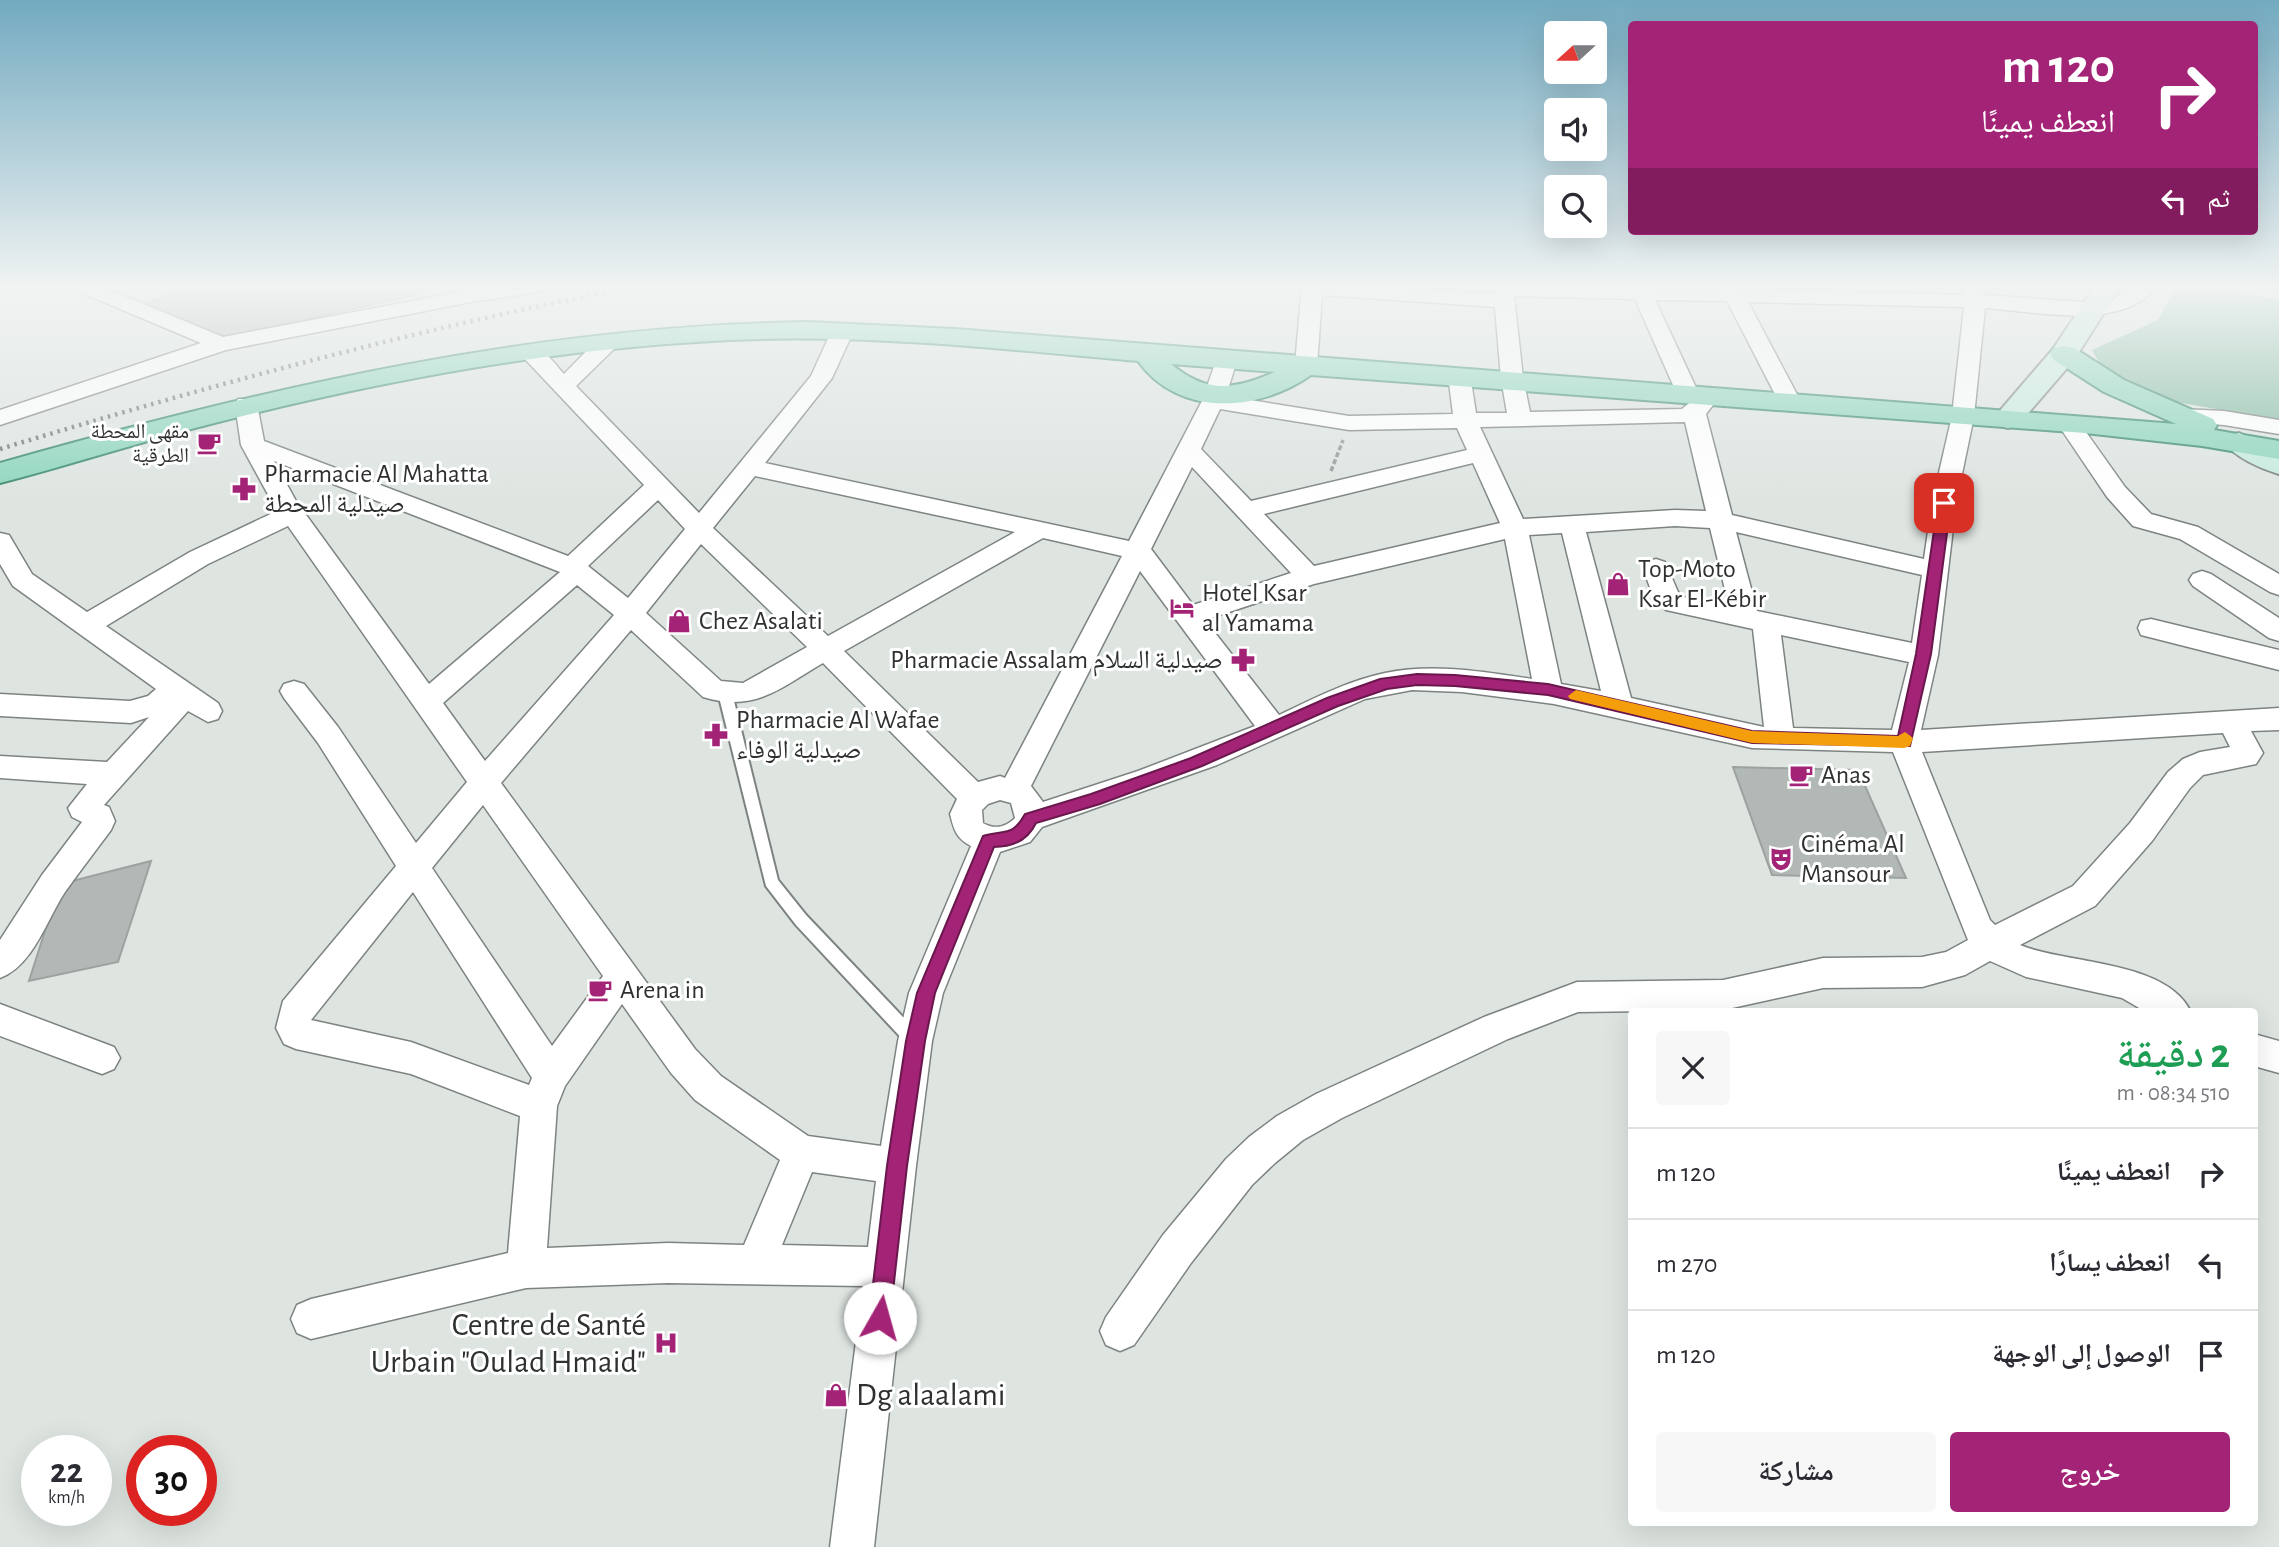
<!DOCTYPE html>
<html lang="ar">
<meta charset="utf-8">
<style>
body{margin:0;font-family:"Alegreya Sans","Noto Naskh Arabic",sans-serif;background:#f7f7f7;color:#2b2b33;direction:rtl;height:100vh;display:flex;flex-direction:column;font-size:26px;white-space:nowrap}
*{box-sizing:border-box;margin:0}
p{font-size:23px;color:#7c7c81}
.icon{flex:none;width:38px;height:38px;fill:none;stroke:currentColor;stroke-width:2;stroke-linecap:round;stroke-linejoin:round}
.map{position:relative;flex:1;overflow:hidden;direction:ltr}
.side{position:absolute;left:1628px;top:1008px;width:630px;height:518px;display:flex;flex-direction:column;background:#fff;border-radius:7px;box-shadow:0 7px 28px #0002;direction:rtl}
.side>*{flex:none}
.banner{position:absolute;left:1628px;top:21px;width:630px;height:214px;border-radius:7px;box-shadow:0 7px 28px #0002;direction:rtl;background:#a32476;color:#fff;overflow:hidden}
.needle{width:46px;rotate:249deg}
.fabs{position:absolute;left:1544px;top:21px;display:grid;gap:14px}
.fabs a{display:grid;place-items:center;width:63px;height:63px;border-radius:7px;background:#fff;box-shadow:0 7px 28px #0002;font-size:35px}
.speed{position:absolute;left:21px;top:1435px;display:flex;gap:14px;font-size:35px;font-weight:700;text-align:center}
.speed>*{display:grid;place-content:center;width:91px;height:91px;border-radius:50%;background:#fff;box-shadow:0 7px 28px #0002;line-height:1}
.speed small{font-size:18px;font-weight:400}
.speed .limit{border:10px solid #d22;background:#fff;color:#111}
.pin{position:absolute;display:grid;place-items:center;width:60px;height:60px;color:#fff;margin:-30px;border-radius:14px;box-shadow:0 4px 10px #0006}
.me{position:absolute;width:77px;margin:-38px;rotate:7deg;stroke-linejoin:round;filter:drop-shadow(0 0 5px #0008)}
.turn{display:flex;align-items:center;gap:24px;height:147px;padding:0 28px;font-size:32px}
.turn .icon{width:91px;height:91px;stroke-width:2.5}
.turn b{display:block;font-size:49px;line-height:60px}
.then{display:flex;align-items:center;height:66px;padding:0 28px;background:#0003;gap:14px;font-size:26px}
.round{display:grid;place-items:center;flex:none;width:74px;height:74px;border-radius:7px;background:#f7f7f7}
.head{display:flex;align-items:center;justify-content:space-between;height:119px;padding:0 28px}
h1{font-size:42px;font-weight:600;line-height:52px;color:#1e9e55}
.cta{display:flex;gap:14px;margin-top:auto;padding:14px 28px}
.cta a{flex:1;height:80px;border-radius:7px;background:#a32476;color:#fff;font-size:28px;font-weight:600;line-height:80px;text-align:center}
.cta a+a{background:#f7f7f7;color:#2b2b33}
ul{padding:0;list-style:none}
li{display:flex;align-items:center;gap:21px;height:91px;padding:0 28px;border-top:2px solid #e1e1e2}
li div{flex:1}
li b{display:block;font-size:26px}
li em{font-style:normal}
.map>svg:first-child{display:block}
.green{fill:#89bea7}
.building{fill:#b1b8b5;stroke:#9ba29f;stroke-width:2}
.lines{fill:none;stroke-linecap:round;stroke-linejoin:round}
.lane-casing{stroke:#7d8380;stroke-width:4}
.street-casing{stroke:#7d8380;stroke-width:3}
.secondary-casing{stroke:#7d8380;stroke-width:4}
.primary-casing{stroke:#3c8b6f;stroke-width:4}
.path{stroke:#969b99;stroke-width:3.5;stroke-dasharray:5 2.5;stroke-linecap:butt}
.lane{fill:#fff;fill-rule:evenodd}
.street{fill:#fff;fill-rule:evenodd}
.secondary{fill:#c7ebde;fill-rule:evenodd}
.primary{fill:#8ed6bd;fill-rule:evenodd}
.rail{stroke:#737775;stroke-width:4.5;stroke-dasharray:2.5 5;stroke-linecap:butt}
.route{fill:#a32476;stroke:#6a174d;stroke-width:2}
.slow{fill:#f59e0b}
.labels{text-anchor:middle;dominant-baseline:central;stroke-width:6;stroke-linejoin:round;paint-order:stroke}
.far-poi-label{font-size:21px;fill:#2e3130;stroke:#fff;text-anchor:end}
.poi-label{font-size:26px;fill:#2e3130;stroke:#fff;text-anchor:start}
.near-poi-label{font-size:32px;fill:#2e3130;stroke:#fff;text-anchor:end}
</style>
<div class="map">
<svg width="2279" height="1547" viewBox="0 0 2279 1547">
<rect width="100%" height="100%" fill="#dee5e1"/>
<path class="green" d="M2177,286H2199L2279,300V420L2170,401L2102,368L2092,350L2158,320Z"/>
<path class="building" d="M186,286H430L420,294L222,338L146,304Z
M1733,767L1858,770L1906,878L1772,875Z
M151,861L118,962L29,981L60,884Z"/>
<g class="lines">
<g class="lane-casing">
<path id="lane" d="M725,688L732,693L778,880L806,915L920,1035L922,1040L920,1045L914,1048L908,1045L796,925L766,886L718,693Z"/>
</g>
<g class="street-casing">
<path id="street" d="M72,286H100L223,337L460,292V286H480V288L548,286L545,290L538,292L471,302L226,350L0,425V410L201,343L75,290Z
M1302,286H1376L1494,294L1493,286L1718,289L1716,286H1737L1740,289L1964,295L1963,286H1983L1984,295L2095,303L2111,301L2133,286H2157C2123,332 2034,311 1985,308L1974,416L1956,503L1938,655L1921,730L2279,708V730L2251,731L2263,753L2256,764L2203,775L2190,788L2152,841L2095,906L2020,945C2066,964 2167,960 2191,1012H2146L2122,998L2026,977L1990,961L1965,975L1922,987L1823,988L1723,1010L1578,1012L1508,1039L1342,1118L1303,1140L1275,1163L1252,1185L1191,1263L1134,1345L1120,1351L1106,1345L1100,1331L1106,1317L1163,1235L1226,1159L1249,1137L1277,1116L1316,1094L1484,1017L1577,982L1723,980L1823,958L1922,957L1946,952L1968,940L1893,752L1752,748L1554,704L1462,692L1412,690L1365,699L1217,765L1042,827L1030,842L1000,852L943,993L932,1041L916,1166L874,1547H830L863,1286L668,1283L526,1288L311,1339L297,1333L291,1319L297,1305L311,1299L508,1253L520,1116L411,1074L296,1049L284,1044L276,1028L283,1001L396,866L318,743L284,698L280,691L284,684L294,681L304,684L338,727L416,843L467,782L288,526L208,564L106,626L218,703L222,711L218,719L208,722L188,711L104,805L109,807L115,821L111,830C96,850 80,871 65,892C47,919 33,966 0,978V940L42,875L82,822L72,817L68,808L87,784L0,778V756L107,762L149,717L131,723L0,716V694L130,701L148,696L156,689L13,586L0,564V533L9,535L32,574L87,612L190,552L277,511L241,445L235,404L238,399H254L257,404L264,441L568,556L644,485L522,356L519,351L522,346C541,342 552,361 564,374L600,337H616L619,342L616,347L576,386L699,513L811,376L832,330L836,326H850L854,330L832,378L765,463L1129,541L1202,401L1218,355H1234L1237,360L1226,396L1349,416L1453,414L1448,375L1451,370H1467L1470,375L1476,413H1507L1501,378L1495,307L1322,295L1317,365L1314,370H1298L1295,365ZM1514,296L1635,299L1677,394L1680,399H1694L1682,409L1530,412L1523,378ZM1655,300L1727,301L1779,402L1782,407H1798L1801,402L1748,302L1964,307L1952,416L1932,503L1924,559L1732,515L1706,414L1720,396L1717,391L1709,389L1699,394ZM1220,409L1349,430L1457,428L1467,450L1251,501L1201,449ZM1685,422L1706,511L1675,510L1523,519L1480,427ZM274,461L560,572L429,684L296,501ZM1473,463L1500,523L1314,566L1264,514ZM1192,467L1291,573L1193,605L1151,549ZM755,476L1015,532L828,636L713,528ZM658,500L685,529L628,598L588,566ZM1675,526L1710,528L1729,606L1683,597L1678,592L1665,562L1656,559L1647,562L1643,568L1653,596L1666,610L1753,629L1764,727L1631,698L1586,532ZM1736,532L1922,575L1912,643L1757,611ZM1562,533L1601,691L1561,684L1529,535ZM1043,538L1122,556L1005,778L1000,776L978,782L844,651ZM1505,539L1532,679C1485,672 1433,663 1385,673C1347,681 1313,699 1279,715L1205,620L1314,584ZM701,544L807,647L743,683L721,681L646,613ZM1140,571L1255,726L1138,771L1043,802L1031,786ZM577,585L614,615L485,761L443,703ZM631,630L703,697C755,713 780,688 823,663L957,799L950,814C954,830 956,838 971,846L909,993L898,1041L881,1146L808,1136L721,1076L695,1049L501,783ZM1781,635L1909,662L1892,730L1793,728ZM2223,733L2230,747L2200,752L2183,759L2168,772L2130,823L2073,886L1995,925L1990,920L1922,752ZM1000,800L1011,803L1015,818C1006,827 995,830 983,823L982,810L988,804ZM483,805L603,976L552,1046L432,868ZM413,892L532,1078L529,1085L411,1042L311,1020ZM622,1004L671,1073L695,1100L780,1160L744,1245L668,1243L547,1248L557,1106L565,1086ZM812,1172L876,1181L868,1247L782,1245Z
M2181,409L2224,411L2279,420V434L2224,425L2173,421L2170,416L2173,411Z
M2068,416L2076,418L2125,487L2151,514L2198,527L2279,574V595L2270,592L2180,539L2133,526L2107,497L2057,423L2060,418Z
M2202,571L2211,574L2279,618V641L2269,638L2193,586L2189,580L2193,574Z
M2151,619L2279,650V670L2141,635L2138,628L2141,621Z
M0,1004L114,1047L120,1058L114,1069L102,1074L0,1036Z
M2254,1034L2279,1041V1073L2254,1066Z"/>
</g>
<g class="secondary-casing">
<path id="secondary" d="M2095,286H2121L2074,360L2018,425L2008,428L1998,425L1993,419L1998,413L2053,349Z
M2239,433L2279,451V474C2262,469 2234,457 2224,442L2228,436Z"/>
</g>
<g class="primary-casing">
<path id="primary" d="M808,322L955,329L2176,424L2104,392L2054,360L2050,354L2054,348L2064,346L2074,348L2124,380L2213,419L2217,425L2214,430L2279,441V459L2202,446L2085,433L1311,375C1258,412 1179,418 1138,361C1013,350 888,336 762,339C571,344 380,380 195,428C130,445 66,466 0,483V463C264,388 532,326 808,322ZM1171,364L1275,372C1234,390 1207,394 1171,364Z"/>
</g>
<path class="path" d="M1331,471L1343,440"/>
<use href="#lane" class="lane"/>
<use href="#street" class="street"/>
<use href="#secondary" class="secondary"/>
<use href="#primary" class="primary"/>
<path class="rail" d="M0,449C210,385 421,328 637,286"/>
</g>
<linearGradient id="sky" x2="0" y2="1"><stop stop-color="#73aac0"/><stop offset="0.57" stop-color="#f0f3f2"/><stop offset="1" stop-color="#f0f3f2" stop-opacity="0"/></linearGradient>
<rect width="2279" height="503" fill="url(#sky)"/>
<path class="route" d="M1944,499L1951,503L1931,654L1910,746L1752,743L1548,695L1455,686L1417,685L1387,689L1338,706L1202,766L1100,804L1036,823C1028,840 1013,847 994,847L935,993L925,1041L907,1166L890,1318L887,1325L880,1328L872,1325L869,1318L887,1166L906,1041L917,993L983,836C1004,829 1012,838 1025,814L1091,794L1191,758L1327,698L1380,679L1417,674L1455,675L1548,684L1752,731L1898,736L1916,654L1938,503Z"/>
<path class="slow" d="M1576,690L1752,731L1898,736L1905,732L1913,738L1910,746L1904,748L1752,743L1570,699L1568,696Z"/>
<defs>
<g id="cafe-bare" transform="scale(1.89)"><path d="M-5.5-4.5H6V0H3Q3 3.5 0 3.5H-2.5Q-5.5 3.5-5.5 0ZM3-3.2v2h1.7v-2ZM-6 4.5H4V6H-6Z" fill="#a32476" stroke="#fff" stroke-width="2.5" paint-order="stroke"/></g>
<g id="pharmacy-bare" transform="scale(1.89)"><path d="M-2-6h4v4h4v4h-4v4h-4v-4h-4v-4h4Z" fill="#a32476" stroke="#fff" stroke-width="2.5" paint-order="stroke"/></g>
<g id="shop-bare" transform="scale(1.89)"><path d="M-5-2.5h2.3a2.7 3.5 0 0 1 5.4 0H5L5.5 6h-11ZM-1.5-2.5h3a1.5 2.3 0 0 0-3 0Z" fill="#a32476" stroke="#fff" stroke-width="2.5" paint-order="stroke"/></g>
<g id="hotel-bare" transform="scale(1.89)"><path d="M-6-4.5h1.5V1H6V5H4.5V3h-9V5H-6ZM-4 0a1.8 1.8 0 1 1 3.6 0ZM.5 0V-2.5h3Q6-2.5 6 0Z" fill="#a32476" stroke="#fff" stroke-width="2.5" paint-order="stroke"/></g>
<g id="theatre-bare" transform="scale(1.89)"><path d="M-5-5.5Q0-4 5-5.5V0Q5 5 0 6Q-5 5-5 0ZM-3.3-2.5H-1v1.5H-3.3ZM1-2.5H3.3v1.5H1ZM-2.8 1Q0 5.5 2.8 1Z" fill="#a32476" stroke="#fff" stroke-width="2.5" paint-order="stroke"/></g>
<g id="hospital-bare" transform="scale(1.89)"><path d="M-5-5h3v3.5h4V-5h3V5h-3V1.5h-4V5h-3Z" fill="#a32476" stroke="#fff" stroke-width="2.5" paint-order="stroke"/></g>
</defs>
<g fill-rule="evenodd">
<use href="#cafe-bare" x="209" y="443"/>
<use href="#pharmacy-bare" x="244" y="489"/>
<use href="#shop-bare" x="1618" y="584"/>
<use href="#hotel-bare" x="1182" y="608"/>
<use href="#shop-bare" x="679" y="621"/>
<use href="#pharmacy-bare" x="1243" y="660"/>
<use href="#pharmacy-bare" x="716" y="735"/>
<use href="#cafe-bare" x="1801" y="775"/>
<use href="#theatre-bare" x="1781" y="859"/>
<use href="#cafe-bare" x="600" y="990"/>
<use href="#hospital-bare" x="666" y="1343"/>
<use href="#shop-bare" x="836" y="1395"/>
</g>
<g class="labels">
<g class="far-poi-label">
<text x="189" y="431">مقهى المحطة<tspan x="189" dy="24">الطرقية</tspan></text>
</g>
<g class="poi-label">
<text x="264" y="474">Pharmacie Al Mahatta<tspan x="264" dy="30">صيدلية المحطة</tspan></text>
<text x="1638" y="569">Top-Moto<tspan x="1638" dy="30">Ksar El-Kébir</tspan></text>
<text x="1202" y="593">Hotel Ksar<tspan x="1202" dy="30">al Yamama</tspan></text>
<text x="699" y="621">Chez Asalati</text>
<text x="1223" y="660" text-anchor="end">Pharmacie Assalam صيدلية السلام</text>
<text x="736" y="720">Pharmacie Al Wafae<tspan x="736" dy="30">صيدلية الوفاء</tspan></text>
<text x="1821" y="775">Anas</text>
<text x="1801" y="844">Cinéma Al<tspan x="1801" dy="30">Mansour</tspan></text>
<text x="620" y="990">Arena in</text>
</g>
<g class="near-poi-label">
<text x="646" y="1325">Centre de Santé<tspan x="646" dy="37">Urbain "Oulad Hmaid"</tspan></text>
<text x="856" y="1395" text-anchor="start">Dg alaalami</text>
</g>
</g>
</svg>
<div class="fabs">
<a><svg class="needle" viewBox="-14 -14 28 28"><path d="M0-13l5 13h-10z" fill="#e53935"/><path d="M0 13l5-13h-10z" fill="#7c7c81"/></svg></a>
<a><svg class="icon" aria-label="sound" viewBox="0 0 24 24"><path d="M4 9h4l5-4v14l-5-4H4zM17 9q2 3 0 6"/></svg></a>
<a><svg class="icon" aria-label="search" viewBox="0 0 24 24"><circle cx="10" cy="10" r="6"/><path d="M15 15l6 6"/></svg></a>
</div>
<div class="speed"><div>22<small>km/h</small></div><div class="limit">30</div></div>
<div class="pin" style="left:1944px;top:503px;background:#d93025"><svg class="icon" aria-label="arrive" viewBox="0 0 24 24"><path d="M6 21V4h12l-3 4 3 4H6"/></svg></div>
<svg class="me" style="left:880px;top:1318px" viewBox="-20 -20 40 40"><circle r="19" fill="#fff"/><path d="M0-13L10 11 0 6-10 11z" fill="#a32476"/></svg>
<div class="banner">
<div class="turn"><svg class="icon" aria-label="right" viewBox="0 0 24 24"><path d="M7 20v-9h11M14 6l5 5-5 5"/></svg><div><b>120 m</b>انعطف يمينًا</div></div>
<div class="then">ثم<svg class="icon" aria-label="left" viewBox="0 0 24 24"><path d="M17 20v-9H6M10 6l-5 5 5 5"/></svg></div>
</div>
<section class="side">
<div class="head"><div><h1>2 دقيقة</h1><p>510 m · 08:34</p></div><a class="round"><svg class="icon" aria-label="close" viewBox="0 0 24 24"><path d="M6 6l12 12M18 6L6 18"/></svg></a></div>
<ul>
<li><svg class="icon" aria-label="right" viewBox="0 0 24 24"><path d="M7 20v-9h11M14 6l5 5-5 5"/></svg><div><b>انعطف يمينًا</b></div><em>120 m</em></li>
<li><svg class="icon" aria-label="left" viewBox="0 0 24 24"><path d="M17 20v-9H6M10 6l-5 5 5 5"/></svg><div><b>انعطف يسارًا</b></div><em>270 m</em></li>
<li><svg class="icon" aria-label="arrive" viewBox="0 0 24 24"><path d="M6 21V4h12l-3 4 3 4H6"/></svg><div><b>الوصول إلى الوجهة</b></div><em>120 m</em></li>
</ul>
<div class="cta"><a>خروج</a><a>مشاركة</a></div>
</section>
</div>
